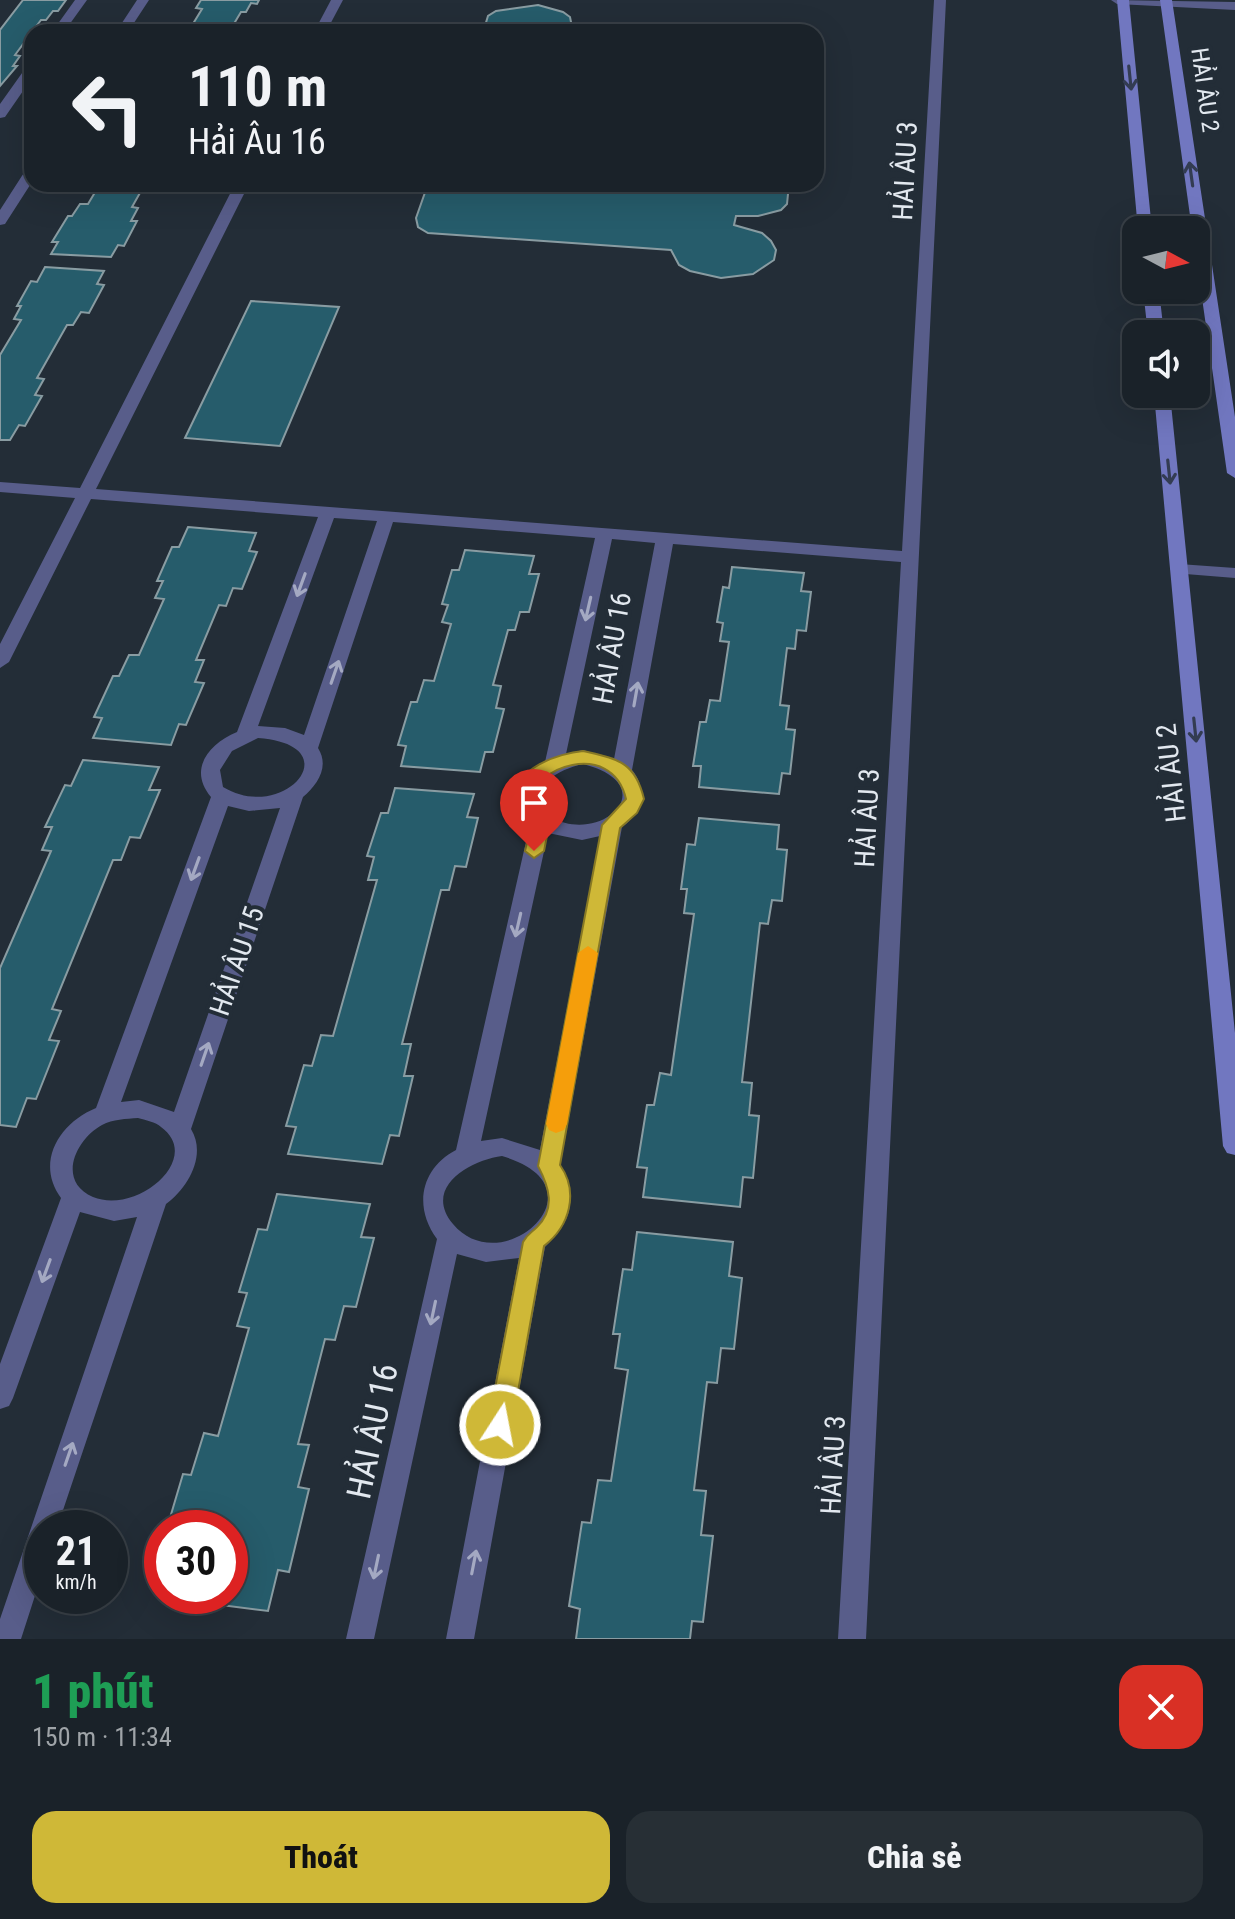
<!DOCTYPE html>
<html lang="vi">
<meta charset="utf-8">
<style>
body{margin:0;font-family:"Roboto Condensed",sans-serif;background:#272f35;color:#f1f3f6;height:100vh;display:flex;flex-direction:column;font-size:30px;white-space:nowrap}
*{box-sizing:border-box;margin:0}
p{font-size:26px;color:#9fa4a8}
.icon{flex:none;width:44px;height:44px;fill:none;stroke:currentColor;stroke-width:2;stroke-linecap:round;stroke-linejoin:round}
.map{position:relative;height:1639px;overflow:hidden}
.sheet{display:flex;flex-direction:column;background:#1a2229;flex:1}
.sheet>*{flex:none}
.hud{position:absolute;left:24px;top:24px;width:800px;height:168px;border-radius:24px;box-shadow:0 8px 32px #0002,0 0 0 2px #383f46;background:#1a2229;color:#f1f3f6;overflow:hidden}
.needle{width:52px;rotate:97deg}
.buttons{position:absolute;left:1122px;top:216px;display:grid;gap:16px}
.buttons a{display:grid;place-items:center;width:88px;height:88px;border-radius:16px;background:#1a2229;box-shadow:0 8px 32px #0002,0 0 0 2px #383f46;font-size:40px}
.speed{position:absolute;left:24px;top:1510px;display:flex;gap:16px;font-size:40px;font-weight:700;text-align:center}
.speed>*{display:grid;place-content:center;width:104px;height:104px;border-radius:50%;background:#1a2229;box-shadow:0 8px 32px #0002,0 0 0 2px #383f46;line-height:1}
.speed small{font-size:20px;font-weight:400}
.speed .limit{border:12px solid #d22;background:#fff;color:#111}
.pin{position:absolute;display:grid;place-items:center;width:68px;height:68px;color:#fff;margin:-82px -34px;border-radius:50% 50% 50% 0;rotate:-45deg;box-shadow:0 0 8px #0007}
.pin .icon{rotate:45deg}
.me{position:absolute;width:88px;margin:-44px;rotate:11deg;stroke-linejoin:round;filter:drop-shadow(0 0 6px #0008)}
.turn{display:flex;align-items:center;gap:28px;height:168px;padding:0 32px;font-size:36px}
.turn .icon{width:104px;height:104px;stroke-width:2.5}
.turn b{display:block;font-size:56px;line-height:68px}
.round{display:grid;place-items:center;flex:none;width:84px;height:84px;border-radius:24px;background:#272f35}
.overview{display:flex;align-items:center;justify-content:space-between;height:136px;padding:0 32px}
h1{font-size:48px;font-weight:800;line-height:60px;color:#1e9e55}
.primary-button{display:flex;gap:16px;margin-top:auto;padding:16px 32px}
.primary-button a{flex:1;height:92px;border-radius:24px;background:#cfb837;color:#111;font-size:32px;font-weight:800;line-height:92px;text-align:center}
.primary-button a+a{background:#272f35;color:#f1f3f6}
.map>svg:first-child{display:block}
.building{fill:#265c6b;stroke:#899ca2;stroke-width:2}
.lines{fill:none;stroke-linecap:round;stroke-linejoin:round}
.street{fill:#585d8a;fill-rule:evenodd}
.secondary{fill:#7177c0;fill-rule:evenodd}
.oneway{stroke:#333c52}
.oneway2{stroke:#a4a9c2}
.route{fill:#cfb837;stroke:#877824;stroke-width:2}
.slow{fill:#f59e0b}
.labels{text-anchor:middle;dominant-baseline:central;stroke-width:8;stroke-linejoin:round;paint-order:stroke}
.far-street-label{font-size:24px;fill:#e2e8ef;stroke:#232d37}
.street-label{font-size:28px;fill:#e2e8ef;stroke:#232d37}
.near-street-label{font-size:34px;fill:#e2e8ef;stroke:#232d37}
</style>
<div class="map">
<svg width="1235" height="1639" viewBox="0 0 1235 1639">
<rect width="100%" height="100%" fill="#232d37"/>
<path class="building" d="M23,0H66L58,11H53L46,20H41L15,55L20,56L13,66H17L0,86V30Z
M201,0H259L257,4L251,3L246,12H241L229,32H188L202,9L196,8Z
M538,5L563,12L570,17L572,27L661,32H486L484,29L488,16L496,11Z
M100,184H145L132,207L138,208L131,221H137L124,246L118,245L111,257L51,254L58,242H52L68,216H72L80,204H88Z
M428,184H789L787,204L781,210L758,216H736L734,225L762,233L771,241L776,250L774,260L753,274L721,278L690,271L679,265L671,250L428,233L418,227L416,218Z
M45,267L104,271L97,284L104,285L89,313L81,312L73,325H67L37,378L44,379L35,395L42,396L25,426L19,425L10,440H0V355L21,320L14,319L21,306H17L31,281L37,282Z
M251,301L339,307L280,446L185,438Z
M188,527L256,533L249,551L257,552L242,589L233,588L226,606L219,605L196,660H204L195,682L204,683L186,725L179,724L171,745L93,738L102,718L94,717L113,676H119L129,655H139L164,599L155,598L163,581H157L172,547H179Z
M465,550L534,556L529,574H539L529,612H520L515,630H508L493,685L501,686L496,708L504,709L493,752H485L480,772L401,766L406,746L398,745L411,702H417L424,680L434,681L451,624L442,622L448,605L442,604L452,570H459Z
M732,567L804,573L801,591L811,592L806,631L797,630L795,649L787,648L780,705L789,706L786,729L795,730L790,774L782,773L779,794L699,787L701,766H693L700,722H706L710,700L720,701L729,642L720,641L723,623L717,622L723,587L729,588Z
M83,760L159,767L149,790H160L140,838L130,837L121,860H113L52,1009L61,1011L49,1040L59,1041L36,1099L27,1098L16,1127L0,1125V968L51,851L42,850L52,827H45L65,785L71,786Z
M395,788L474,794L467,817L478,818L466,867L455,866L449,890H441L402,1044H411L404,1076H413L399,1136L390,1135L382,1164L288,1154L296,1127L286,1126L304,1065L312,1066L321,1035L333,1036L377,880H368L374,857L367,856L381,813H388Z
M699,818L779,825L777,849L787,850L782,901L772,900L768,924L760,923L742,1082L752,1083L749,1115L759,1116L753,1178L743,1177L740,1207L643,1197L647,1168L637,1167L647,1105H654L660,1073L671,1075L694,914L684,913L687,889H681L687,844L695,845Z
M277,1194L370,1204L361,1237L374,1238L356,1307L344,1306L335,1340L325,1339L298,1444L309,1445L298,1487L309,1489L289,1572L278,1570L268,1611L158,1597L162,1584V1596H230V1528H167L183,1474L191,1475L204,1433L218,1436L249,1328L237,1326L247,1293L239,1292L258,1229L267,1230Z
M637,1232L733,1242L729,1276L742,1278L734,1349L721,1348L717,1383L707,1382L694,1490L706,1491L701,1535L713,1536L703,1622L692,1621L690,1639H576L580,1609L569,1606L582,1522L591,1523L598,1480L611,1481L628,1370L615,1368L620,1334H613L623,1269L632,1270Z"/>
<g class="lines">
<path class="street" d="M75,0H87L64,32H52Z
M137,0H149L128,32H116Z
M331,0H343L326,32H314Z
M934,0H946L866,1639H838L901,562L673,544L632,770C648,789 642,813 622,827L560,1167C578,1201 572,1220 545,1247L474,1639H446L519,1258L486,1262L457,1254L374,1639H346L437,1239C413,1207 421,1168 456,1150L530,824C508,800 519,777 545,762L595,538L393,522L318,748C330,767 317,785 303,797L191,1129C207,1155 188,1188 166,1204L57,1528H42V1574L21,1639H0V1619L137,1217L114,1221L80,1212L13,1398L9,1406L0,1409V1364L61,1198C35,1163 59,1123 96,1108L211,797C188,770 208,744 237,732L318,517L91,499L9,662L0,668V644L75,498L0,492V482L80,488L235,184H249L96,489L902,551ZM334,518L377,521L304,735L285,728L258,726ZM612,539L655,543L614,759L583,750L566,754ZM258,738C352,745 284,824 223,787L220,770L232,751ZM583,764C665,785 602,846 550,817C510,796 560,768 583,764ZM228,806L249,811L280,808L174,1112L139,1100L121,1102ZM548,833L582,840L600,836L540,1150L502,1138L481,1141ZM138,1118C145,1120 156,1122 161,1127C204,1158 137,1215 93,1197C56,1181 76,1139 102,1125C113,1119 126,1119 138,1118ZM502,1156C609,1187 502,1283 453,1224C422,1187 471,1160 502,1156Z
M1111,0L1235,2V10L1117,4Z
M32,65V78L5,117L0,118V104L27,66Z
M32,167V182L5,224L0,225V210L27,168Z
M1179,564L1235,568V578L1173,573L1170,569Z"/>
<path class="secondary" d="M1117,0H1129L1152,230H1138Z
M1160,0H1172L1235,417V478L1227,473L1196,256V230H1192Z
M1143,290H1159L1164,334H1148Z
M1154,394H1170L1235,1033V1155L1227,1153L1223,1146Z"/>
</g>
<defs><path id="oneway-shaft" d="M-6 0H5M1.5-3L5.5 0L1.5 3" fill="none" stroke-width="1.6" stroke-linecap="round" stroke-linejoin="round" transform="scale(2)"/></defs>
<g class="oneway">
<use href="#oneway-shaft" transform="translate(1130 78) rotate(84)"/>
<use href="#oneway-shaft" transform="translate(1191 174) rotate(-98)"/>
<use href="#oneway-shaft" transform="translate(1169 472) rotate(84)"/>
<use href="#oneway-shaft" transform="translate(1195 730) rotate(84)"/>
</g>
<g class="oneway2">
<use href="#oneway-shaft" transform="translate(301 585) rotate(110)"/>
<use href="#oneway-shaft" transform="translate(588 609) rotate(103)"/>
<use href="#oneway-shaft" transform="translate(335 672) rotate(-71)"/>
<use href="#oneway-shaft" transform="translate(636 694) rotate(-80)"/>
<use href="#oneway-shaft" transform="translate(195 869) rotate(110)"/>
<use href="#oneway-shaft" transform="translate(518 925) rotate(103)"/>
<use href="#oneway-shaft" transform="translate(205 1054) rotate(-71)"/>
<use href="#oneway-shaft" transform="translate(46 1271) rotate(110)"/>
<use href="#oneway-shaft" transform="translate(433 1313) rotate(102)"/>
<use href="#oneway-shaft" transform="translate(69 1454) rotate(-71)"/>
<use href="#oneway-shaft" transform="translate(474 1562) rotate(-79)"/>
<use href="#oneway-shaft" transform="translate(376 1567) rotate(102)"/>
</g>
<path class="route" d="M583,751C617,759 635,761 644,799L637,813L620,828L560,1165C579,1192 570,1226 544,1246L512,1425L508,1433L500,1436L492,1433L488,1425L523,1242C527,1234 531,1233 537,1227C556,1208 549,1187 538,1166L602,825L626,799C612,737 527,770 536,800C538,807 546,815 550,821L544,851L534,858L525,851L532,822C528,815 520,808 518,800C510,769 560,753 583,751Z"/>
<path class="slow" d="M588,946L598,953L567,1124L564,1130L556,1133L549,1130L546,1124L578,953Z"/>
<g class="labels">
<g class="far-street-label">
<text transform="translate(1205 90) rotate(82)">HẢI ÂU 2</text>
</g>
<g class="street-label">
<text transform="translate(905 171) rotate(-87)">HẢI ÂU 3</text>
<text transform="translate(612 648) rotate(-80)">HẢI ÂU 16</text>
<text transform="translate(1171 773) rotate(-96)">HẢI ÂU 2</text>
<text transform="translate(867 818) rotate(-87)">HẢI ÂU 3</text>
<text transform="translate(237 961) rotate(-71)">HẢI ÂU 15</text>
<text transform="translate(833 1465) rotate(-87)">HẢI ÂU 3</text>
</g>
<g class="near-street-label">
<text transform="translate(372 1431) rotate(-78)">HẢI ÂU 16</text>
</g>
</g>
</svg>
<div class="buttons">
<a><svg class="needle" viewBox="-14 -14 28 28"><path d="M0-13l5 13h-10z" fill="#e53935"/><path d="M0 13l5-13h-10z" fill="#9fa4a8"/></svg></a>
<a><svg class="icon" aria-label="sound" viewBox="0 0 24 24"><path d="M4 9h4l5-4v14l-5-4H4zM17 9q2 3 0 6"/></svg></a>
</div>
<div class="speed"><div>21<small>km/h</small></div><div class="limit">30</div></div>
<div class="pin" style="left:534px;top:851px;background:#d93025"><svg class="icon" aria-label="arrive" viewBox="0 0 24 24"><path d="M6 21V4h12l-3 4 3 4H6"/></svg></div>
<svg class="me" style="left:500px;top:1425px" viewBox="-20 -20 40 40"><circle r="17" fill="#cfb837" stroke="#fff" stroke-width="3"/><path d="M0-11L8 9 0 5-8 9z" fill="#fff"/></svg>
<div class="hud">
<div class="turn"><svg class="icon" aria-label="left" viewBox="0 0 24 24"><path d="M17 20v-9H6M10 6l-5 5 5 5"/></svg><div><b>110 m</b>Hải Âu 16</div></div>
</div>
</div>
<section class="sheet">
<div class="overview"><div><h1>1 phút</h1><p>150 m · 11:34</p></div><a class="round" style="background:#d93025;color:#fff"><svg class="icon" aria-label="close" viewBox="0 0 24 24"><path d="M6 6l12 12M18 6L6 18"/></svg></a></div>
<div class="primary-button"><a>Thoát</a><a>Chia sẻ</a></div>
</section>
